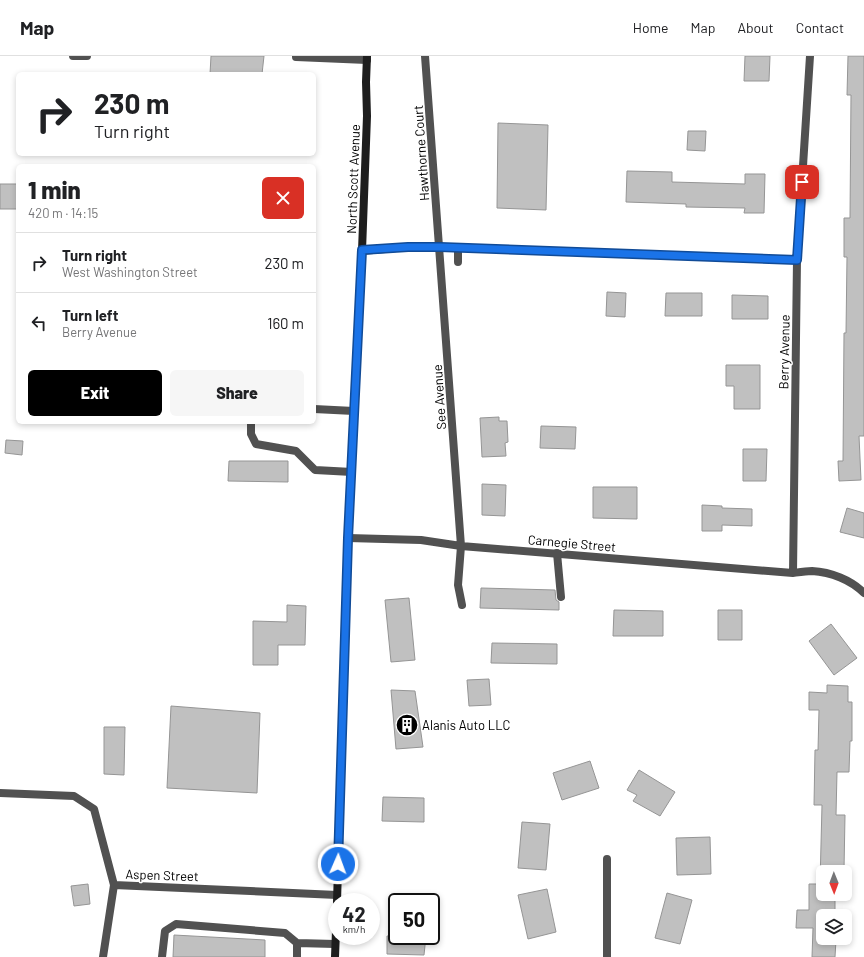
<!DOCTYPE html>
<meta charset="utf-8">
<style>
body{margin:0;font-family:Barlow,sans-serif;background:#f6f6f6;color:#202124;height:100vh;display:flex;flex-direction:column;font-size:15px;white-space:nowrap}
*{box-sizing:border-box;margin:0}
p{font-size:13px;color:#757577}
.icon{flex:none;width:22px;height:22px;fill:none;stroke:currentColor;stroke-width:2;stroke-linecap:round;stroke-linejoin:round}
.map{position:relative;flex:1;overflow:hidden}
.drawer{position:absolute;left:16px;top:108px;width:300px;height:260px;display:flex;flex-direction:column;background:#fff;border-radius:6px;box-shadow:0 2px 6px #0003}
.drawer>*{flex:none}
.top-card{position:absolute;left:16px;top:16px;width:300px;height:84px;border-radius:6px;box-shadow:0 2px 6px #0003;background:#fff;color:#202124;overflow:hidden}
.needle{width:26px;rotate:179deg}
.tools{position:absolute;left:816px;top:809px;display:grid;gap:8px}
.tools a{display:grid;place-items:center;width:36px;height:36px;border-radius:6px;background:#fff;box-shadow:0 2px 6px #0003;font-size:20px}
.speed{position:absolute;left:328px;top:837px;display:flex;gap:8px;font-size:20px;font-weight:700;text-align:center}
.speed>*{display:grid;place-content:center;width:52px;height:52px;border-radius:50%;background:#fff;box-shadow:0 2px 6px #0003;line-height:1}
.speed small{font-size:10px;font-weight:400}
.speed .limit{border:2px solid #111;border-radius:6px;background:#fff;color:#111}
.pin{position:absolute;display:grid;place-items:center;width:34px;height:34px;color:#fff;margin:-17px;border-radius:8px;box-shadow:0 2px 6px #0006}
.me{position:absolute;width:44px;margin:-22px;rotate:2deg;stroke-linejoin:round;filter:drop-shadow(0 0 3px #0008)}
.turn{display:flex;align-items:center;gap:14px;height:84px;padding:0 12px;font-size:18px}
.turn .icon{width:52px;height:52px;stroke-width:2.5}
.turn b{display:block;font-size:28px;line-height:34px}
.round{display:grid;place-items:center;flex:none;width:42px;height:42px;border-radius:6px;background:#f6f6f6}
.headline{display:flex;align-items:center;justify-content:space-between;height:68px;padding:0 12px}
h1{font-size:24px;font-weight:800;line-height:30px}
.action{display:flex;gap:8px;margin-top:auto;padding:8px 12px}
.action a{flex:1;height:46px;border-radius:6px;background:#000;color:#fff;font-size:16px;font-weight:800;line-height:46px;text-align:center}
.action a+a{background:#f6f6f6;color:#202124}
ul{padding:0;list-style:none}
li{display:flex;align-items:center;gap:12px;height:60px;padding:0 12px;border-top:1px solid #e0e0e0}
li div{flex:1}
li b{display:block;font-size:15px}
li em{font-style:normal}
header{display:flex;align-items:center;gap:24px;box-sizing:border-box;height:56px;padding:0 20px;background:#fff;border-bottom:1px solid #e0e0e0}
header strong{font-size:19px}
nav{display:flex;gap:22px;margin-inline-start:auto;font-size:14px}
.map>svg:first-child{display:block}
.building{fill:#c0c0c0;stroke:#959595}
.lines{fill:none;stroke-linecap:round;stroke-linejoin:round}
.lane{stroke:#515151;stroke-width:8}
.street{stroke:#515151;stroke-width:8}
.secondary{stroke:#1e1e1e;stroke-width:8}
.route-casing{stroke:#114b97;stroke-width:10}
.route{stroke:#1a73e8;stroke-width:7}
.labels{text-anchor:middle;dominant-baseline:central;stroke-width:3;stroke-linejoin:round;paint-order:stroke}
.street-label{font-size:13px;fill:#000;stroke:#fff}
.poi-label{font-size:13px;fill:#000;stroke:#fff;text-anchor:start}
</style>
<header>
<strong>Map</strong>
<nav><a>Home</a><a>Map</a><a>About</a><a>Contact</a></nav>
</header>
<div class="map">
<svg width="864" height="901" viewBox="0 0 864 901">
<rect width="100%" height="100%" fill="#fff"/>
<path class="building" d="M211,0H264L262,18H210Z
M745,0H770L769,25H744Z
M848,0H864V380H859L861,424L839,425L838,405H843L844,277H846L847,201H844V162H850L851,39H847Z
M498,67L548,69L546,154L497,152Z
M688,75H706L705,95L687,94Z
M627,115L672,116V126L745,128V118H765L764,157H744L745,152L686,151V148L626,146Z
M0,128H18V153H0Z
M607,236L626,237L625,261L606,260Z
M666,237H702V260H665Z
M732,239L768,240V263H732Z
M726,309H760V353H734V330H726Z
M499,361V365H507L508,386L505,387L506,400L482,401L480,362Z
M541,370L576,371L575,393L540,392Z
M6,384L23,385L22,399L5,397Z
M743,393H767L766,425H743Z
M229,405H288V426L228,425Z
M482,428L506,429L505,460L482,459Z
M593,431H637V463L593,462Z
M702,449L722,450V452L752,453V470L722,469V475H702Z
M847,452L864,457V482L840,476Z
M481,532L555,534L556,544L559,546V554L480,552Z
M409,542L415,604L391,606L385,544Z
M287,549L306,550L305,589H278V609H253V565L287,566Z
M614,554L663,555V580H613Z
M718,554H742V584H718Z
M831,568L857,602L834,619L809,585Z
M492,587L557,588V608L491,607Z
M489,623L491,649L469,650L467,624Z
M827,629L848,630V646H852V685H850L849,716H837L836,759H845L844,814H836V816H823V838H835V860H823V882H834V884H836L835,901H812L813,872H796L797,854H809V828H820L822,749H814L815,694H818L819,654H809V636L827,637Z
M391,634L415,635L423,691L396,693Z
M171,650L260,657L257,737L167,732Z
M104,671H125L124,719L104,718Z
M590,705L599,732L562,744L553,717Z
M639,714L675,736L660,760L633,745L637,739L627,734Z
M383,741L424,742V766L382,765Z
M522,766L550,768L546,814L518,812Z
M710,781L711,818L677,819L676,782Z
M88,828L90,848L74,850L71,830Z
M547,833L556,876L528,883L518,839Z
M667,837L692,844L680,888L655,882Z
M174,879L265,884V901H173Z
M387,880H426L424,899L387,898Z"/>
<g class="lines">
<path class="lane" d="M73,0H87
M296,0V1L367,4
M458,192V206
M314,353L354,355
M251,366V378L256,388L296,395L315,414L352,416
M461,490L458,529L462,549
M557,497L561,541
M162,901L165,875L176,868L285,877L297,887L335,888
M297,901V887"/>
<path class="street" d="M425,0L461,490
M362,195L408,191H440L797,204
M348,482L421,484L461,490L793,517C800,516 806,515 812,515C831,516 851,524 864,537
M793,517L797,204L810,0
M0,737L74,740L94,753L114,829L337,839
M103,901L114,829
M607,901V803"/>
<path class="secondary" d="M337,846L348,482L362,195L367,60L366,26L367,0
M335,901L337,849"/>
</g>
<g class="lines">
<g class="route-casing">
<path id="route" d="M338,808L348,482L362,194L408,191H440L797,204L802,126"/>
</g>
<use href="#route" class="route"/>
</g>
<defs>
<g id="building-disc" transform="scale(1.15)"><circle r="9.5" fill="#000" stroke="#fff"/><path d="M-4-6H4V6H1V3H-1V6H-4ZM-2.5-4.3h1.7v1.8h-1.7ZM.8-4.3h1.7v1.8H.8ZM-2.5-1h1.7V.8h-1.7ZM.8-1h1.7V.8H.8Z" fill="#fff"/></g>
</defs>
<g fill-rule="evenodd">
<use href="#building-disc" x="407" y="669"/>
</g>
<g class="labels">
<g class="street-label">
<text transform="translate(421 97) rotate(-94)">Hawthorne Court</text>
<text transform="translate(353 123) rotate(-88)">North Scott Avenue</text>
<text transform="translate(784 296) rotate(-89)">Berry Avenue</text>
<text transform="translate(439 341) rotate(-94)">See Avenue</text>
<text transform="translate(572 487) rotate(5)">Carnegie Street</text>
<text transform="translate(162 819) rotate(2)">Aspen Street</text>
</g>
<g class="poi-label">
<text x="422" y="669">Alanis Auto LLC</text>
</g>
</g>
</svg>
<div class="tools">
<a><svg class="needle" viewBox="-14 -14 28 28"><path d="M0-13l5 13h-10z" fill="#e53935"/><path d="M0 13l5-13h-10z" fill="#757577"/></svg></a>
<a><svg class="icon" aria-label="layers" viewBox="0 0 24 24"><path d="M12 4l9 5-9 5-9-5zM3 14l9 5 9-5"/></svg></a>
</div>
<div class="speed"><div>42<small>km/h</small></div><div class="limit">50</div></div>
<div class="pin" style="left:802px;top:126px;background:#d93025"><svg class="icon" aria-label="arrive" viewBox="0 0 24 24"><path d="M6 21V4h12l-3 4 3 4H6"/></svg></div>
<svg class="me" style="left:338px;top:808px" viewBox="-20 -20 40 40"><circle r="17" fill="#1a73e8" stroke="#fff" stroke-width="3"/><path d="M0-11L8 9 0 5-8 9z" fill="#fff"/></svg>
<div class="top-card">
<div class="turn"><svg class="icon" aria-label="right" viewBox="0 0 24 24"><path d="M7 20v-9h11M14 6l5 5-5 5"/></svg><div><b>230 m</b>Turn right</div></div>
</div>
<section class="drawer">
<div class="headline"><div><h1>1 min</h1><p>420 m · 14:15</p></div><a class="round" style="background:#d93025;color:#fff"><svg class="icon" aria-label="close" viewBox="0 0 24 24"><path d="M6 6l12 12M18 6L6 18"/></svg></a></div>
<ul>
<li><svg class="icon" aria-label="right" viewBox="0 0 24 24"><path d="M7 20v-9h11M14 6l5 5-5 5"/></svg><div><b>Turn right</b><p>West Washington Street</p></div><em>230 m</em></li>
<li><svg class="icon" aria-label="left" viewBox="0 0 24 24"><path d="M17 20v-9H6M10 6l-5 5 5 5"/></svg><div><b>Turn left</b><p>Berry Avenue</p></div><em>160 m</em></li>
</ul>
<div class="action"><a>Exit</a><a>Share</a></div>
</section>
</div>
